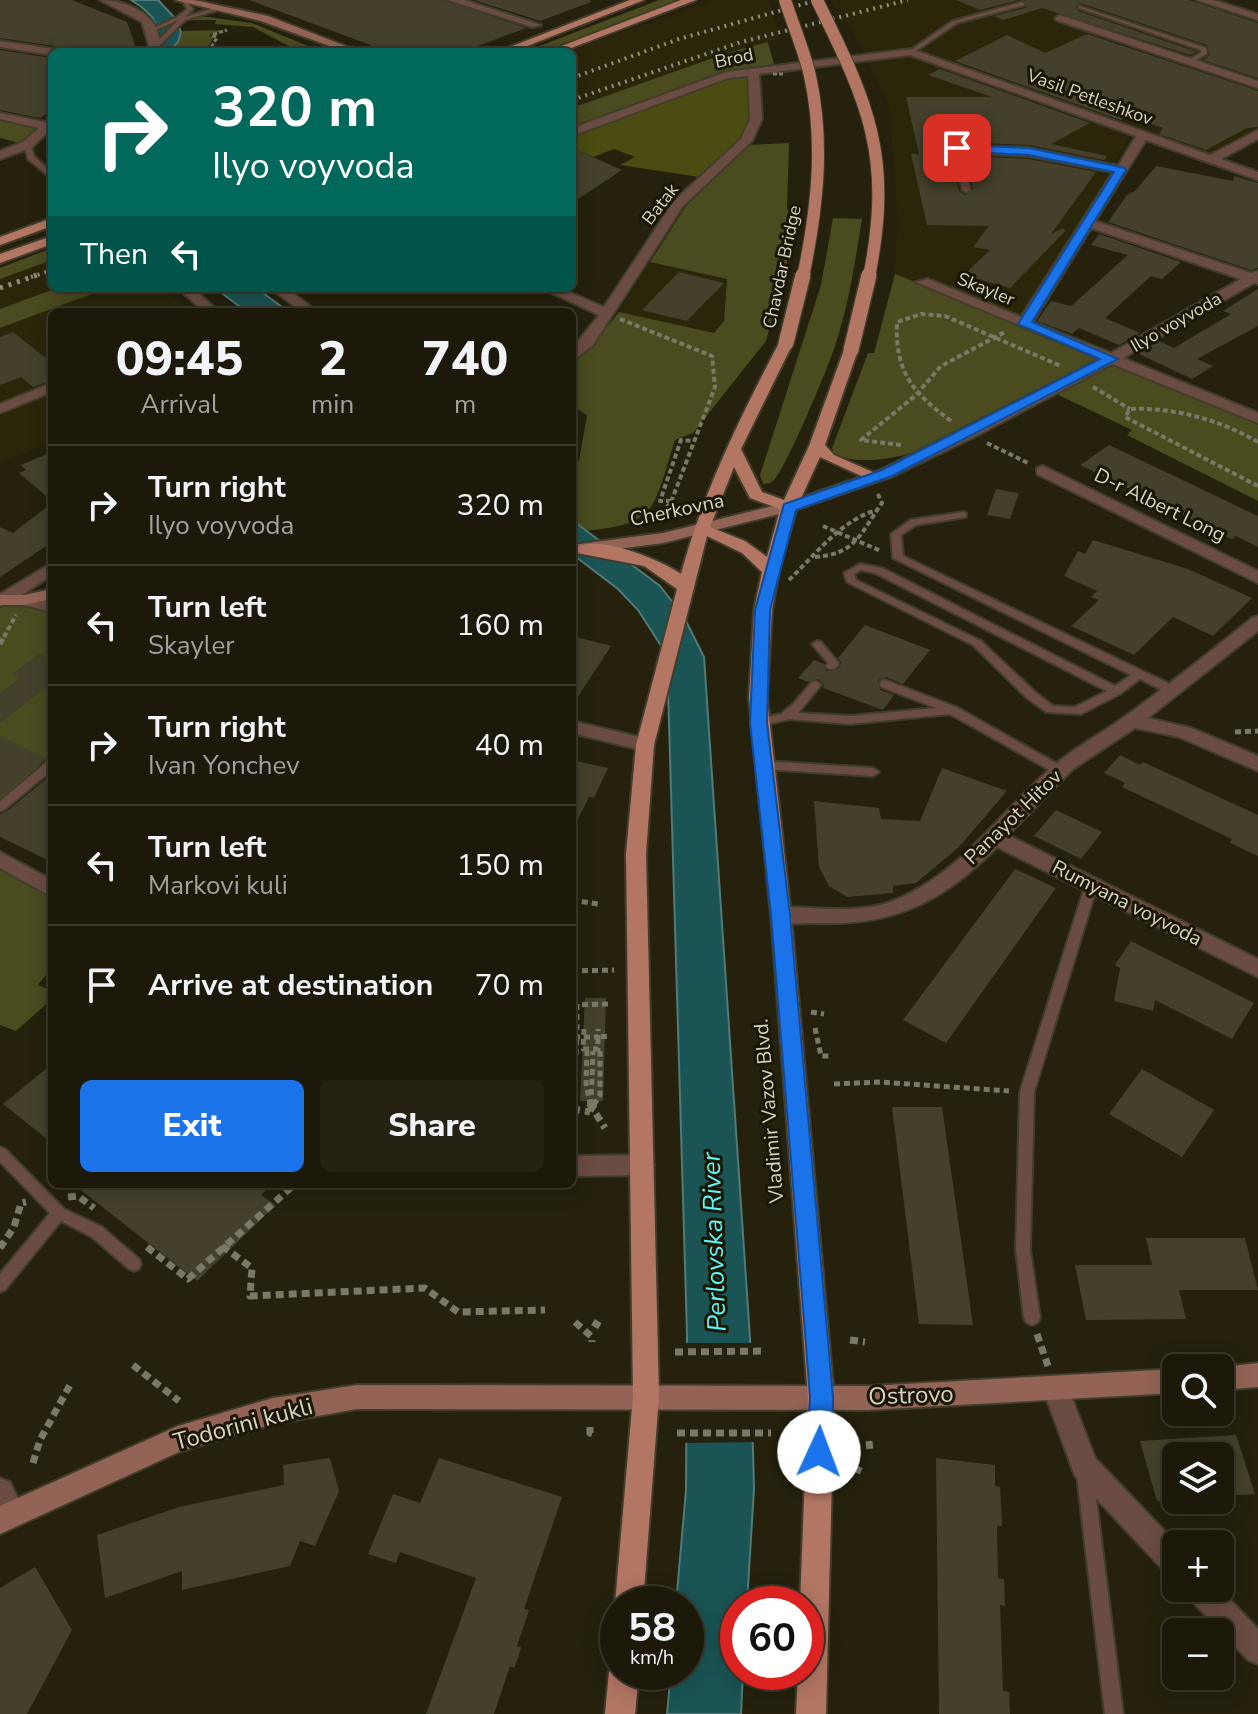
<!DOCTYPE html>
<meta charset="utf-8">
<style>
body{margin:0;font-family:"Nunito Sans",sans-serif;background:#252213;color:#f1f3f6;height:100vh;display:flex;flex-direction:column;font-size:30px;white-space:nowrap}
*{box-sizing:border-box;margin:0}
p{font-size:26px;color:#a0a09c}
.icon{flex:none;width:44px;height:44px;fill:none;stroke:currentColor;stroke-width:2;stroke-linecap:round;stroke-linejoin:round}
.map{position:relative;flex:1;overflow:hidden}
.sheet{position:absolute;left:48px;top:308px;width:528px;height:880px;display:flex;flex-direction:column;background:#1c190a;border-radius:12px;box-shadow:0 4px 20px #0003,0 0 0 2px #3a382b}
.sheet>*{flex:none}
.guide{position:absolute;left:48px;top:48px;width:528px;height:244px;border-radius:12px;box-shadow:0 4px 20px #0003,0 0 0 2px #3a382b;background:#00695c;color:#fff;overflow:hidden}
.buttons{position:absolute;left:1162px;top:1354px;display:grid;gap:16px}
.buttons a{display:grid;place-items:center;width:72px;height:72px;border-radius:12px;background:#1c190a;box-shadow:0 4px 20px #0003,0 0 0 2px #3a382b;font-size:40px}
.speed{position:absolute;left:600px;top:1586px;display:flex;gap:16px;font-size:40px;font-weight:700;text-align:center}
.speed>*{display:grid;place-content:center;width:104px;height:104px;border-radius:50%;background:#1c190a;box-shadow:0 4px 20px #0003,0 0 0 2px #3a382b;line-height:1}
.speed small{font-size:20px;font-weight:400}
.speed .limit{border:12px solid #d22;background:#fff;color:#111}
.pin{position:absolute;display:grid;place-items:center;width:68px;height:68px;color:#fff;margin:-34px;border-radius:16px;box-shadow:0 4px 12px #0006}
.me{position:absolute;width:88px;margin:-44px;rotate:2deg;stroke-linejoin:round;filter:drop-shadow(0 0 6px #0008)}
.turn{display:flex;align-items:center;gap:28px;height:168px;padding:0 32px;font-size:36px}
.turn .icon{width:104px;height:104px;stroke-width:2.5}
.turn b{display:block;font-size:56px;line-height:68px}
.then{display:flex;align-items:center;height:76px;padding:0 32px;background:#0003;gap:16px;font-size:30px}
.eta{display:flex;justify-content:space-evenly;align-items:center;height:136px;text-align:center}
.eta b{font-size:48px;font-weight:800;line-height:56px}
.primary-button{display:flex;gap:16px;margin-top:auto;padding:16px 32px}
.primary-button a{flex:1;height:92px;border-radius:12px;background:#1a73e8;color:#fff;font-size:32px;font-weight:800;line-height:92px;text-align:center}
.primary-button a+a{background:#252213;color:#f1f3f6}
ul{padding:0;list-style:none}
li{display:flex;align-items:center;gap:24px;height:120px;padding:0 32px;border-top:2px solid #3a382b}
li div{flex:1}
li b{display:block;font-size:30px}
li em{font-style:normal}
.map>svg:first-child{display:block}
.built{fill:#2b260a;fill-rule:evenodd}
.green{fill:#4a4b1e}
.forest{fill:#4b4c11}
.water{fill:#1a5455;stroke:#527a77;stroke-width:2}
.pier{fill:#25210d}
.building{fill:#44402b}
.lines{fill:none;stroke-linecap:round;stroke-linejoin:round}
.lane-casing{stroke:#413d2b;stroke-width:4}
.street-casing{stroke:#413d2b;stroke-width:4}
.secondary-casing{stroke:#413d2b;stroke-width:4}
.primary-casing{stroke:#413d2b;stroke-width:4}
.path-far3{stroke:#7b7868;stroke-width:3;stroke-dasharray:4 2;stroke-linecap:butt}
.path-far2{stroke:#7b7868;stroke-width:4;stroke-dasharray:5 3;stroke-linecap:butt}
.path-far1{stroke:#7b7868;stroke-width:5;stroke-dasharray:6 4;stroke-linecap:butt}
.path{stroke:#7b7868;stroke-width:7;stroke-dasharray:8 5;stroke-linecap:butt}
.lane{fill:#6a4c43;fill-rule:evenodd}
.street{fill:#6a4c43;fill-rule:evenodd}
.secondary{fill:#936455;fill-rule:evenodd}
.primary{fill:#b37663;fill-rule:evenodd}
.rail-far1{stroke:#908e7f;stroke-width:4;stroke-dasharray:2 5;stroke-linecap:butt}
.rail{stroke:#908e7f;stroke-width:5;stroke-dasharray:3 6;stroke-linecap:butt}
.primary-bridge-far1-casing{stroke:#413d2b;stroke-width:14;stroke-linecap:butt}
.primary-bridge-casing{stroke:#413d2b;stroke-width:18;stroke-linecap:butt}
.path-bridge{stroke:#7b7868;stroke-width:3;stroke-dasharray:4 2;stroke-linecap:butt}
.primary-bridge-far1{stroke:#b37663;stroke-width:12}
.primary-bridge{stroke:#b37663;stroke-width:15}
.route{fill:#1a73e8;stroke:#114b97;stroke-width:2}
.labels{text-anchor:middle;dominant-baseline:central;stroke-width:6;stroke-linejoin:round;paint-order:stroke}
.far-street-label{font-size:18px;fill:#d4d2c6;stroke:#1b1704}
.street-label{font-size:20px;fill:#d4d2c6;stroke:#1b1704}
.near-street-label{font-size:24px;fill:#d4d2c6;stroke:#1b1704}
.near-water-label{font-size:26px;font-style:italic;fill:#5df5f7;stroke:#1b1704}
</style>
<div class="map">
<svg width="1258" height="1714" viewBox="0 0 1258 1714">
<rect width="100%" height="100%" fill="#25210d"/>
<path class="built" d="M714,0H768L781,39L727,53L572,108V52H566Z
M831,0H1227L1229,5L1258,14V128L1207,154L1134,129L1024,324L895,274L898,222L889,104L849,23H843ZM1112,41L1184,67L1079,56Z
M52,260V288H57L0,309V279Z
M650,262L727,279L724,321L714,334L619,312Z
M108,288H161L195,312H52V446L48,443L0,463V328Z"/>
<path class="green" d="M659,0H682L540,52H524Z
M200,16L252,23L315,49L300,52L253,27L215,24L216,20H189Z
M225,30L209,35L214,38L204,52H169L183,31Z
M768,42L774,64L721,74L572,129V108L727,53Z
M0,116L47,126L27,145L0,138Z
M789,143L787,209L797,210L790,251L766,341L693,433L675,440C651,516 658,525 572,532V467L579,461L587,415L572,406V362L592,345L619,312L714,333L724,321L727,279L650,262L686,206L748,145Z
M833,218L862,219C855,262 849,304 835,346C828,368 787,466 774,480C769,484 769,483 763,484L760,475L821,285Z
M52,248V260L0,279V268Z
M895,274L1258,418V501L1127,435L1132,430L1050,391C999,417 890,480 834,454L832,448L868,353H874Z
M57,288H108L0,328V309Z
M0,600L52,607V753L0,803Z
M0,856L52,886V967L38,985L52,991V999L16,1031L0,1025Z"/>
<path class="forest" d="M753,71C757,138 754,133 706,178L620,165L635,157L614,149L593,157L572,148V132L726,75Z"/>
<path class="water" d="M131,0H158L175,18L181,32L178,42L169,52H148C167,29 154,14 131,0Z
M215,288H256L289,312H247Z
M572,520L660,586L684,617L704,657L750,1338L754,1488L747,1604H738V1672H743L741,1714H667L671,1672H686V1604H676L686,1490L687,1334L667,655L638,610L618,589L572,554Z"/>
<path class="pier" d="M683,1343H754L757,1442L682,1443Z"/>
<path class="building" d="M0,0H72L127,22L135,45L126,52H62L54,46L0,38Z
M249,0H445L526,28L462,52H389Z
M474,0H590L591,2L540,21Z
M956,0H1019L980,10Z
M1025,0H1189L1258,23V78L1203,60L1210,55L1207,45L1080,3L1076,6L1078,11L1197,52L1190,55L1042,8L1003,20L994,16L1026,8Z
M1087,34L1258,91V127L1247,128L1206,150L1159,134L1163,128L1130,116L1121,120L955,61L1007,35L1045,53Z
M0,50L52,58V110L40,118L0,110Z
M940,69L1090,123L1051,144L1107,156L1104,160L1030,145L963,142L958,124L952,122L946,126L959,191L965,195L973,189L966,156L1029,159L1096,172L1051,234L1063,228L1065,231L1010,288L964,275L990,250L973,247L989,226L927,225L911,154H919L906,97H992L928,75Z
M572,148L622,170L572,203Z
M1156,166L1233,181L1234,176L1258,183V268L1251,270L1108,222L1127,195L1135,191Z
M1099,234L1181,262L1162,279L1151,276L1105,318L1140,333L1119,345L1079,328L1072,334L1037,321L1051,301L1071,306L1128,255L1091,245Z
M679,272L724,283L687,321L642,310Z
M1258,289V326L1197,359L1213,366L1192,379L1137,353L1159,341L1174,348L1231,314L1223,311Z
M13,332L52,363V380L33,387L21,377L0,385V337Z
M1109,445L1258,516V547L1236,536L1232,539L1080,465Z
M52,452V501L19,473L26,470L21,465Z
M996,489L1019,493L1010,519L987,515Z
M52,503V542L0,577V527L13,533Z
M1093,540L1188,569L1252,598L1213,636L1173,617L1134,655L1071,626L1099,600L1091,597L1097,591L1064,576L1078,551L1085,554Z
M865,625L930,650L903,684L886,677L878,680L880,690L894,695L883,710L823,688L824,685L818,679L808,682L798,678L814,660L824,664L826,671L838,669L842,663L838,658Z
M572,636L611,646L572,706Z
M39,654L52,660V693L44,689L0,723V693L20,678L12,674Z
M0,736L46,759L0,797Z
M1120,755L1140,765L1143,762L1258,815V856L1230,843L1232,839L1122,787L1125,783L1104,773Z
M572,760L608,768L594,798L589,797L572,831Z
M942,768L1007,791L958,848L916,883L893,886V893L847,897L829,886L819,867L814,801L879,808L881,819L920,821Z
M52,774V862L0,837V814L6,812Z
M1056,810L1102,832L1081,859L1034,836Z
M1015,869L1056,888L946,1043L903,1020Z
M1131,941L1254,1003L1232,1039L1155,1000L1153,1011L1114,1001L1120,968L1115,965Z
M585,998H606L603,1101H580Z
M52,1064V1143L3,1104Z
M1142,1069L1214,1110L1182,1157L1109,1114Z
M892,1107H942L973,1325L919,1324Z
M73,1184H272L261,1195L276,1205L197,1281Z
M1146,1238H1245L1258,1290H1179L1186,1319L1086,1320L1075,1265H1152Z
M1236,1435L1255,1494L1220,1496V1456H1176V1499L1157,1501L1140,1441Z
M330,1458L339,1491L315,1546L300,1541L290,1566L182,1590V1571L105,1598L97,1535L179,1507L284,1485L283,1465Z
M439,1458L562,1497L524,1609L529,1610L517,1646L521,1647L518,1658L514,1668L510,1666L494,1714H426L476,1578L400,1552L396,1563L368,1554L393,1494L420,1503Z
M936,1458L995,1465V1486L1000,1487L1002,1526H997L998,1578L1004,1579L1005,1606L1000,1605L1003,1691L1009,1692L1010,1714H939Z
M35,1567L72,1630L27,1714H0V1588Z"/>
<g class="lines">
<g class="lane-casing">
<path id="lane" d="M182,0H186L193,9L185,17L218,7L221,9L185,20L157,48H153V46L177,21L156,30L151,29L177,17L187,9Z
M1023,2L1025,5L957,23L913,53L908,52L953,21Z
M1079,6L1206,48L1207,54L1190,63H1186V61L1201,53V50L1079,8Z
M953,125L957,127L970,190L966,192L962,190L949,127Z
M24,143H30L34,156L52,173V179L28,159Z
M963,512L966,513V517L916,525L901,535L903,556L1176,687L1177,690L1176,693H1168L1140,679L1120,694L1081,714L1046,712L1027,698L973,645L847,582L844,573L860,564L882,568L1115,686L1131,675L893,558L891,534L910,520ZM861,570L875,573L1107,691L1075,707L1053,706L1035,692L981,641L856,580L854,574Z
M817,641L821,642L838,662L839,664C836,669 832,670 827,668L826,666L828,663L812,644Z
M885,680L956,707L1063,767L1065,770L1059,774L1055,773L950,714L850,724L789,719L758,727L752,723L754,720L781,714L793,704L812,682L816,681L821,685L798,713L850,716L936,708L881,687L880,684L881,681Z
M52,760V770L4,810L0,811V801L48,761Z
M763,761L873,768L879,772L873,776L763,769L757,765Z
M1091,881L1095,883L1097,886L1034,1092L1030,1250L1040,1318L1037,1323L1032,1325L1027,1323L1024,1318L1016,1250L1020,1092L1085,886L1087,883Z
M0,1147L5,1149L64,1209L102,1227L139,1259L141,1264L139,1269L134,1271L129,1269L92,1237L61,1221L5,1290L0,1292V1274L50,1213L0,1162Z
M1085,1467L1091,1469L1093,1475L1123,1714H1105L1077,1475L1079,1469Z"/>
</g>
<g class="street-casing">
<path id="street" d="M100,0C128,0 164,16 159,49L144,52L149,46L142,22Z
M448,0H464L541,25L532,27Z
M1197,0H1213L1258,14V20Z
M1060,15L1258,81V88L1056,20L1055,18Z
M0,41L54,49L59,52H52V55L0,47Z
M911,49L1210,155L1258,130V139L1221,159L1258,172V180L1146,140L1095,221L1251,273L1258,271V284L1254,283L1123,358L1258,413V423L1112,364L974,437L893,476L795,510H783V504L881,470L1100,359L916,282L928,279L1021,317L1113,172L1029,156L957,152L953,151V145L1029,148L1118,166L1136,136L910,55L759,74L762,119L752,141L683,206L593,345L572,361V349L599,315L541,288H559L604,307L674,201L741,139L750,119L748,76L728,78L572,136V128L726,72ZM1091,228L1241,279L1111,353L1033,322Z
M0,113L45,122L52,118V128L31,148L0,159V151L23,142L39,128L0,119Z
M178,288H193L219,312H204Z
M270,288H286L318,312H302Z
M52,383V392L0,413V404Z
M1043,466L1258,571V583L1037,474V468Z
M52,563V575L22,595L52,602V612L18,604L16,599L0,606V594Z
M1258,616V631L1148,718L1191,728L1258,756V771L1179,737L1135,728L1073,769L1008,835L1258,959V977L997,847C943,902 894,926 817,923C803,923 787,925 774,921L771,915L774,909L781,907C816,907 857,914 890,902C961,876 1001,809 1057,763C1079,745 1104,732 1127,715C1170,684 1211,651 1252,618Z
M572,721L652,740L654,745L645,751L572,733Z
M0,852L52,880V897L0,868Z
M642,1155L650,1158L654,1165L650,1172L642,1175L572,1176V1156Z
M1056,1377L1065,1380L1095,1458L1177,1544L1176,1577L1166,1573L1075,1476L1043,1389L1047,1380Z
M0,1478L10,1482L25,1513L21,1523L11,1527L0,1520Z
M1185,1588H1219L1258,1629V1664L1248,1660L1189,1598Z"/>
</g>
<g class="secondary-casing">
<path id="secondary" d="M175,0H194L268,16L361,52H346L261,21Z
M789,502L797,507L795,510L663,543L572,555V545L663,533Z
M52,589V599L24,605H0V595H24Z
M1258,1363V1387L1220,1390V1368H1214Z
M1176,1369V1393L868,1410L357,1409L273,1424L181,1451L0,1534V1506L178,1426L273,1398L357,1385L868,1386Z"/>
</g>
<g class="primary-casing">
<path id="primary" d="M630,0H644L512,52H497Z
M681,0H696L561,52H546Z
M52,218V226L0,245V237Z
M52,236V244L0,263V254Z
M786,339L793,343L741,449L762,492L784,500L809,446L844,350L851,346L858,350L825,445L834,455L884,477L876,482L870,480L820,457L797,507L779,571L772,610L767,698L791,915L834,1397L826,1714H796L798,1672H806V1604H800L808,1397L771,915L749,698L754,610L762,572L742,553L707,536L654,745L646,854L659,1396L643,1604H618V1612L615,1604L633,1396L626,854L636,745L677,589L644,566L582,554L574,549C593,532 662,560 681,574C703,492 740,418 779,343ZM734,467L750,498L780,509L767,557L745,541L710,527Z
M618,1660V1672H639L635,1714H605L609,1672L614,1662Z"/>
</g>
<path class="path-far3" d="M208,52L217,38L212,35L227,30"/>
<path class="path-far2" d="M620,319L712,356L715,387L671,502L656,521
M1093,387L1130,409
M951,421C912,392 895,372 897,322L921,314L945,316L1061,366
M1258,442C1220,420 1174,407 1130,409L1125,417L1258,486
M987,443L1028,463
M901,445L861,440L916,395L941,366L1005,332
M671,501H660L681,440L693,441
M823,526L881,551
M815,557C856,554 860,534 882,503L878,494
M789,580C814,556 843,518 878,510
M4,637L16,615"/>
<path class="path-far1" d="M0,644L5,635
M1235,732L1258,731
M572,900L598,904
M572,971L614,970
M577,1004V1037H598V1029
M572,1005L612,1004
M811,1012L824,1014
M815,1028L821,1056H831
M584,1029L583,1049H598V1037L610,1036
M587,1050L586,1083L590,1105
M834,1084L880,1082L1009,1091
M573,1105L577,1037
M591,1105L593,1051
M594,1105L600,1095V1051"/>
<path class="path" d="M589,1103L605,1128
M591,1107V1103
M572,1109L590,1112
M573,1110V1103
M590,1111L595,1103
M68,1197L78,1196L94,1208
M222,1246L252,1268L250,1296L425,1288L458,1312L545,1310
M147,1247L188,1279L295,1184
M0,1248L14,1227L21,1203L26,1202
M575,1322L592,1337V1342
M593,1322L601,1327
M1037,1334L1048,1366
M850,1340L865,1342
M675,1352L766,1351
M133,1365L179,1401
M590,1427V1433L595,1434
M677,1433H771
M869,1441L870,1451
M33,1463L40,1440L71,1383
M854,1468L865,1473"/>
<use href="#lane" class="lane"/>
<use href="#street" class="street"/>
<use href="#secondary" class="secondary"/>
<use href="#primary" class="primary"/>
<path class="rail-far1" d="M572,78L679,39L818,0
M572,100L741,42L908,0
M31,277L52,270"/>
<path class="rail" d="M0,288L37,275"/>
<g class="primary-bridge-far1-casing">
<path id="primary-bridge-far1" d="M785,0C793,25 804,50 810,76C825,144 817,210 803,277
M817,0C869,105 893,157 869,277"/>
</g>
<g class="primary-bridge-casing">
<path id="primary-bridge" d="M786,343L803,275
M851,350L869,275"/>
</g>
<path class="path-bridge" d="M773,74H785"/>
<use href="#primary-bridge-far1" class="primary-bridge-far1"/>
<use href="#primary-bridge" class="primary-bridge"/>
</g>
<path class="route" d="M954,145L1029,148L1125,168L1126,170L1032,322L1118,359L892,476L796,510L770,610L767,723L790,915L833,1397L832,1452L828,1460L819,1463L811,1460L807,1452L810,1397L806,1345L771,915L750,723L755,610L784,504L882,470L1100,359L1018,324L1114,172L1029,155L957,151L952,148Z"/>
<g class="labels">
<g class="far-street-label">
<text transform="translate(734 58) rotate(-12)">Brod</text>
<text transform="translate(1090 97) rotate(20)">Vasil Petleshkov</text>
<text transform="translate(660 204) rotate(-52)">Batak</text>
<text transform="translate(782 267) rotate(-78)">Chavdar Bridge</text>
<text transform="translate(986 289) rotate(22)">Skayler</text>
<text transform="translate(1176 322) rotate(-30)">Ilyo voyvoda</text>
</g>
<g class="street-label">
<text transform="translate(1160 505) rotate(26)">D-r Albert Long</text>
<text transform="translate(677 510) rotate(-12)">Cherkovna</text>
<text transform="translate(1013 817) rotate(-44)">Panayot Hitov</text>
<text transform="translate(1127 903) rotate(27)">Rumyana voyvoda</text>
<text transform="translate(769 1111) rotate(-95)">Vladimir Vazov Blvd.</text>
</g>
<g class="near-street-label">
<text transform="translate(911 1395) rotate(-2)">Ostrovo</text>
<text transform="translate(243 1424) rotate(-15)">Todorini kukli</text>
</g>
<g class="near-water-label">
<text transform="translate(714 1242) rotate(-92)">Perlovska River</text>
</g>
</g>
</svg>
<div class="buttons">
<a><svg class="icon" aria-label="search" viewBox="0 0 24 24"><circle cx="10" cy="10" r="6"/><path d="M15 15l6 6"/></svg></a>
<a><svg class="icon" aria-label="layers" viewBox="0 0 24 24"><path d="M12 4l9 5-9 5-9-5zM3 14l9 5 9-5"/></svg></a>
<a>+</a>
<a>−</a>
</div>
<div class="speed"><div>58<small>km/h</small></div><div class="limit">60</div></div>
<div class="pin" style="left:957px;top:148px;background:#d93025"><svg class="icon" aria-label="arrive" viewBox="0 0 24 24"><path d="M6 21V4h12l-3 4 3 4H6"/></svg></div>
<svg class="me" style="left:819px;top:1452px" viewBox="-20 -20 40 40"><circle r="19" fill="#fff"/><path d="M0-13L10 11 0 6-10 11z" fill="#1a73e8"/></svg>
<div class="guide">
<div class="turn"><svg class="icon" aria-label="right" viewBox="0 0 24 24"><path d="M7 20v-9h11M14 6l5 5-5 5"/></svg><div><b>320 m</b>Ilyo voyvoda</div></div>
<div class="then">Then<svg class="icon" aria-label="left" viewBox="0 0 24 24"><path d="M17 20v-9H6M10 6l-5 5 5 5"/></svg></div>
</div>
<section class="sheet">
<div class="eta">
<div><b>09:45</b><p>Arrival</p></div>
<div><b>2</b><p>min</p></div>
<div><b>740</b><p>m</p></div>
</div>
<ul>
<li><svg class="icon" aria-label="right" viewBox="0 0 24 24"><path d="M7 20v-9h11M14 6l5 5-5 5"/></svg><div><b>Turn right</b><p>Ilyo voyvoda</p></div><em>320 m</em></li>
<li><svg class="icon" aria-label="left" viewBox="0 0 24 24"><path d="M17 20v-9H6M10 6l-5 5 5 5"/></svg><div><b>Turn left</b><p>Skayler</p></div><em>160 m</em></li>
<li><svg class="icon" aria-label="right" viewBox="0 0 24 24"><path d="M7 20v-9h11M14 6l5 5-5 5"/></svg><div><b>Turn right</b><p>Ivan Yonchev</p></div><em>40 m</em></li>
<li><svg class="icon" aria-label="left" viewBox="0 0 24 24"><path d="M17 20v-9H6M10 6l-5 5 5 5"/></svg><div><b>Turn left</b><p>Markovi kuli</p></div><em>150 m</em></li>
<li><svg class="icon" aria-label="arrive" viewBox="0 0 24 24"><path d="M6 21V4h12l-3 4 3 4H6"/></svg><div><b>Arrive at destination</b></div><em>70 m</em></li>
</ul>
<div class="primary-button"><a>Exit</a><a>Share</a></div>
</section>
</div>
